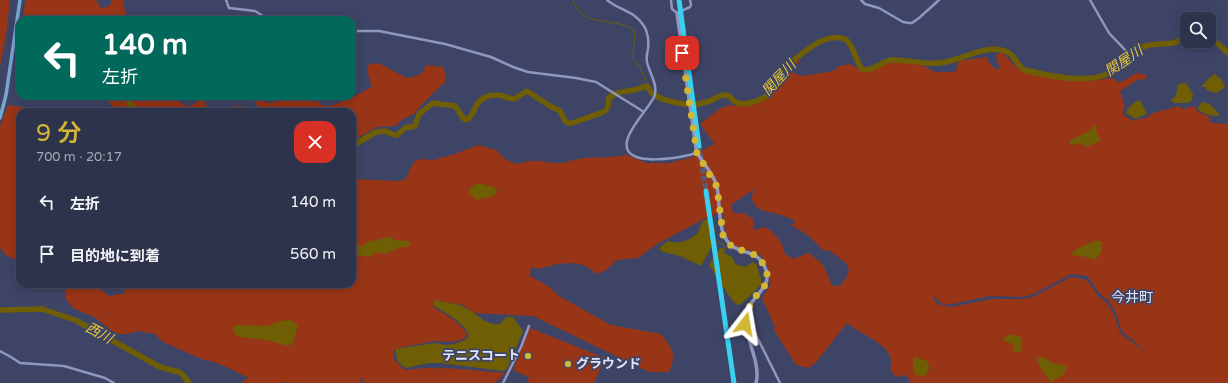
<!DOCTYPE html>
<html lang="ja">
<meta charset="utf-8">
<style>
body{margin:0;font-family:"Varela Round","Noto Sans JP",sans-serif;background:#3a3f56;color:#f1f3f6;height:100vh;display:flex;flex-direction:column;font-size:15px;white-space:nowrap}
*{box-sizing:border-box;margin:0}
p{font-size:13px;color:#a7aab5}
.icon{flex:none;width:22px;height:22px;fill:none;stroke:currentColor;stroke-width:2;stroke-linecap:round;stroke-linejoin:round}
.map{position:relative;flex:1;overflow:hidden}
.panel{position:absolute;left:16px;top:108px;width:340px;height:180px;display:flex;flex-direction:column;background:#2e334c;border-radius:12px;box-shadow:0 2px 10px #0003,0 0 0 1px #494e64}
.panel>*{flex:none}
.top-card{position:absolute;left:16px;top:16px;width:340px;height:84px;border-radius:12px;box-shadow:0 2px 10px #0003,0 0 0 1px #494e64;background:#00695c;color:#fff;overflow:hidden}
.fabs{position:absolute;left:1180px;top:12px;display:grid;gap:8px}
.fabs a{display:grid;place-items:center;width:36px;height:36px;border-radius:8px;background:#2e334c;box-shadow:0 2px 10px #0003,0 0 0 1px #494e64;font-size:20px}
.pin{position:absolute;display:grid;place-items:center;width:34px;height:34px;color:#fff;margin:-17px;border-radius:8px;box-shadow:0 2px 6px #0006}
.me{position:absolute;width:44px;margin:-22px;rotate:14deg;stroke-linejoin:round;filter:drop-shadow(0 0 3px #0008)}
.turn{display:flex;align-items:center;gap:14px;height:84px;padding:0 20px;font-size:18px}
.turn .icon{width:52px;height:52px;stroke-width:2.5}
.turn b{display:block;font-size:28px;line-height:34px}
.round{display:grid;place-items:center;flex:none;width:42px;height:42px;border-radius:12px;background:#3a3f56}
.headline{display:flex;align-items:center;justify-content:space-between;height:68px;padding:0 20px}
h1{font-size:24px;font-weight:600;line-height:30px;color:#d2b635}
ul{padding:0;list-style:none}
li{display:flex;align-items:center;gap:12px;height:52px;padding:0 20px}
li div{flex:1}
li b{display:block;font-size:15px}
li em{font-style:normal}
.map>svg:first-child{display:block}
.green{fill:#993517;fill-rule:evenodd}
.water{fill:#6f5e03}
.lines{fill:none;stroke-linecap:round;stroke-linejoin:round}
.stream{stroke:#6f5e03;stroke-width:1}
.river{stroke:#6f5e03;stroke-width:5.5}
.motorway-tunnel{stroke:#565c7c;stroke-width:5;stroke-dasharray:5 2.5;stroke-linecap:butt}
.minor{stroke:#9097bf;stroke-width:2.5}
.tertiary{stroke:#9097bf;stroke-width:3.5}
.secondary{stroke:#76a8ce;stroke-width:3.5}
.motorway{stroke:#39d1f2;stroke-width:5}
.route{stroke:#d2b635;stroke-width:7;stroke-dasharray:0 12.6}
.poi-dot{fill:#d2b635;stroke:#3e4466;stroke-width:1.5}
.labels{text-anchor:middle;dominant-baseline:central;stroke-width:3.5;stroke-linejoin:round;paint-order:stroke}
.poi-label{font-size:13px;font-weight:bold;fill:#e1e6fb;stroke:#3e4466;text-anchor:end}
.water-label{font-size:14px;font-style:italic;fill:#e5c638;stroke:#3e4466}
.neighbourhood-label{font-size:14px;fill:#e1e6fb;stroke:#3e4466}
</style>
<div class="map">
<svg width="1228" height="383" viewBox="0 0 1228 383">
<rect width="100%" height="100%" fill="#3e4466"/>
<path class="green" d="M0,0H10L6,36L0,66Z
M25,0H96L101,8L107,7L111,3V0H123L127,20H23Z
M1002,52L1018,69L1035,75L1069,80L1086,81L1113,78L1119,83L1137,73L1146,75L1147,78L1143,80L1139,79L1120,91L1125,107L1123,109V115L1134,121L1139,119L1146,118L1153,113L1179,106L1183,109L1194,106L1198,112L1208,116L1211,123L1228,124V383H908L911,380L904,375L896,377L890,369C895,352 881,345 869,337C861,333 854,328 847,323L817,361L809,368L796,365L774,330L775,327L762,298C764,294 767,291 769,287C771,282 770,274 768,269C758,241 746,257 732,243C723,233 725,223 722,211L704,219L657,244L638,258L617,260L606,270L597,274L584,265L571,263L558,264L538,269L531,267L530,276L548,286L559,296L611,325L661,334C672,348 677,354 669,372H649L533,316L474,313L463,305L434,300L433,307C443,313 463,324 467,335C459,345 445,341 434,341C429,342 424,343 419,344C409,346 404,346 394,350V359L404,370C437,365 471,370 505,373L495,383H364L362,378L360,379L361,382L359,383H289L287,382L283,383H242L248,377C234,372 219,361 204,360L163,342L155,334L138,331L128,334H116L94,317L73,308L66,299L65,284L95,285L109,296L125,293L124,284H352V179L400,181C409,179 407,174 411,167C412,165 414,163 415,161L422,159L433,160L455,154L478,145L496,150L505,159L516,164L530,161H540L553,163H562L583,158L612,157L627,155L646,163H669L693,157L703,150L715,144L700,124L721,108L729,105L736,106L755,104L763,101L775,90L785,72L796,61H801L794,66L793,73L803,76L833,71L839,66L849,64L867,72L872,71L885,63L897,62L921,65L937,73C943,70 949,74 956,71L958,62L960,61L987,57C989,64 992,69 1000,69L996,56L998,54ZM753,190L752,200L755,205L761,210L781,215L796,221L791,225L809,236L824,251L829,250L846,263L849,271L846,278L840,286H833C829,279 828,276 825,269C822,262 814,257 808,253L793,259L785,254C782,241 776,234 765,227L754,230L753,219C747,215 743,211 735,214L731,208L732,204ZM1071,274L1087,276L1099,293L1109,301L1117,316L1122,332L1133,340L1147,353L1120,333L1115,317L1107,303L1098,296L1089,283L1084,279L1071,277L1033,297L1023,299H992L951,307L937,304L933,298L935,296L939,302L947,305L990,296L1023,297L1036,293L1037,292Z
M378,63L407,78L417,76L423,72L426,65L443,67L446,76L445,82L424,102L414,114L401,120L396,126L377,127L355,139L352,140V112H258L260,110L251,96H260L266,102L272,103L278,99V96H313C316,100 320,105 325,106C335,107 362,92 372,87L368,74V65Z
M104,96H175L178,101L188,107L201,100H207L204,104C209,107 214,110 219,110C236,110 234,99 252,112H115L114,108Z
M8,105L55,112H20V256L15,259L7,256L0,248V126Z
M530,328L605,358L594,383H531L527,382L531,371L528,377L513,370Z"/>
<path class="water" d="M1215,74L1221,79L1225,87L1217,93L1208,91L1205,87H1201L1208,79Z
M1186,83L1193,94L1192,100L1188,103H1174L1171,100L1176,95L1178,84Z
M1140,100L1147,114L1139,117L1136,119L1126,113C1128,107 1134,102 1140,100Z
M1202,102L1210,104L1219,114V115C1212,118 1203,113 1197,109Z
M1097,125L1096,131L1101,141L1086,147L1081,143L1073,145L1070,144V141C1078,135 1089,134 1093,126Z
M480,183L487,186L488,185C493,186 495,188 498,192L493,196L477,200L474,198L469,192L470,188L476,184Z
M704,220H713L716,239L701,266L680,256L663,252L660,250V247L668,241C678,245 692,240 698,232C700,228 701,223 704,220Z
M391,237L395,240L409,241L411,244L407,247H401L385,254L377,252L371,257L357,255L352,257V248L356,245L362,246L372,240L376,241L380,239Z
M1094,241H1102L1101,253L1095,260L1087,257L1070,255L1078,248Z
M722,248L726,249L723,252L733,258L735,264L745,267L753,262L757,265C758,273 762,276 761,285L741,304L737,305L732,300L709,265L719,249Z
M434,300C443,302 453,303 462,306C475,311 484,326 500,324L506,317H513L523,331L507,369L503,371L441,363H429L406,368C397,363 396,359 396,349L434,343L447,345L458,343L465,340L469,336C466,324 445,312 434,306Z
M291,320L298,325L293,343L288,346L267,340L239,337L233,332V327L237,325L267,326L280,321Z
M1009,335H1016L1022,338L1021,351L1017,353L1014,351L1013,344L1005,341L1003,339Z
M915,357L927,361C931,368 929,370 925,376L916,375L913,371V358Z
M1040,357H1044L1052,363L1067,366L1064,374L1051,382L1040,367L1037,359Z"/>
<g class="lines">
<path class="stream" d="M573,0C575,4 576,8 579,11C593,26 626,19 635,32L633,54L634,60L641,69L647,86
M716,241L723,244L724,247"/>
<path class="river" d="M1209,38L1215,41L1228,53
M129,103L137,112
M352,146L376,132L385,131L394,135H397L405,128L415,126L419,114L433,103L455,106L463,118L466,120C477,116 472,96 495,95C502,94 508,99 514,99L527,91L550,106L560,111L565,121C568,123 567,123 571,123C573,123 605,112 606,110C609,107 608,102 609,98C616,91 625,92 634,90C639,89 643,87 647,86C649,88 650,92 652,93C660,101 688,106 699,104C702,103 707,102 710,101C715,99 719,95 724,95C730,95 730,97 734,101C741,107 756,102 763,98C773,93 777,80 783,71C790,62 813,44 824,40C829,38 836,37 842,38C854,41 855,63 863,70C874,71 880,62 891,60C907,59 923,65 940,63C961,61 984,44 1005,51C1015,54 1016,64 1024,70C1050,76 1092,86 1115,70C1123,64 1126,54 1137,49C1149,43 1160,45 1173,43C1178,42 1182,39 1187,37
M0,310L42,309L75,320L160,367L179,372L183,375L189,383"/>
<path class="motorway-tunnel" d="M699,146L706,191"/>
<path class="minor" d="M226,0L229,8L255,11L269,20
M607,0C619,10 635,11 644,26C648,32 649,42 648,49C647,54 646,57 647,62C649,72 659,86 654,97C648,109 629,128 627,141C621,170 683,157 697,153
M671,0L672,9L677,13L690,7L691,5L690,0
M861,0L865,4L879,8L903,22L909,23H912L919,18L939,0
M1090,0L1109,33L1128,53
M352,31H379L445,44L491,57L513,67L528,72L576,78L596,82L644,112
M746,313L750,323L780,383
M0,351L11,357L20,363L64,366L105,378L114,383
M503,383L521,347L529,326"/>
<path class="tertiary" d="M677,13L696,148L697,153C703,163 715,176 717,187C720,201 718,223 724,235C734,259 757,244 766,270C773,287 749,299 745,314C741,329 762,363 756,383"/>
<path class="secondary" d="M0,118L6,95L20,0"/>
<path class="motorway" d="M679,0L699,146
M706,191L734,383"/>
</g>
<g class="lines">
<path class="route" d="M682,53L697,153L717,187L723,235L732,247L758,256L767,270V278L766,284L756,296L746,312L744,319L745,324"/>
</g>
<g class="poi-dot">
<circle cx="528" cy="356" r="4"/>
<circle cx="568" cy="364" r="4"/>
</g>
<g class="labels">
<g class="poi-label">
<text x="520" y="356">テニスコート</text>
<text x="576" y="364" text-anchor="start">グラウンド</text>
</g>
<g class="water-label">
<text transform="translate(1124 61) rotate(-34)">関屋川</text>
<text transform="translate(779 78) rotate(-47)">関屋川</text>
<text transform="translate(99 333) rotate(28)">西川</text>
</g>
<g class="neighbourhood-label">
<text x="1132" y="297">今井町</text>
</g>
</g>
</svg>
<div class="fabs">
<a><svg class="icon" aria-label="search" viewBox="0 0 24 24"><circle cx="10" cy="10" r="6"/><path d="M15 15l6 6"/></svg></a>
</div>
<div class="pin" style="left:682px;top:53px;background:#d93025"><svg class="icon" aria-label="arrive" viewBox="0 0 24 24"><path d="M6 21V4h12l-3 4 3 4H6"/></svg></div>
<svg class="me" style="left:745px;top:324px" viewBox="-20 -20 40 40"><path d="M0-17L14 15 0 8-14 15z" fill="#d2b635" stroke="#fff" stroke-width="4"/></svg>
<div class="top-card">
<div class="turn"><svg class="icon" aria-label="left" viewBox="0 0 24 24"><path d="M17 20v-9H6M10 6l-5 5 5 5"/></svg><div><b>140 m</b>左折</div></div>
</div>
<section class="panel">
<div class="headline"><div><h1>9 分</h1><p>700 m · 20:17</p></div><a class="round" style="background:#d93025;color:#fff"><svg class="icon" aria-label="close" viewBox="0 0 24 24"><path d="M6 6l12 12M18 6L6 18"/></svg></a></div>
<ul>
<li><svg class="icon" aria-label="left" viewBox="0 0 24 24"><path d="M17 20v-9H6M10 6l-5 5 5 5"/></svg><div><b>左折</b></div><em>140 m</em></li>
<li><svg class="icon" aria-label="arrive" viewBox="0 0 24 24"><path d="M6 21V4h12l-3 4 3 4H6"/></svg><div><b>目的地に到着</b></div><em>560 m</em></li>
</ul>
</section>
</div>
